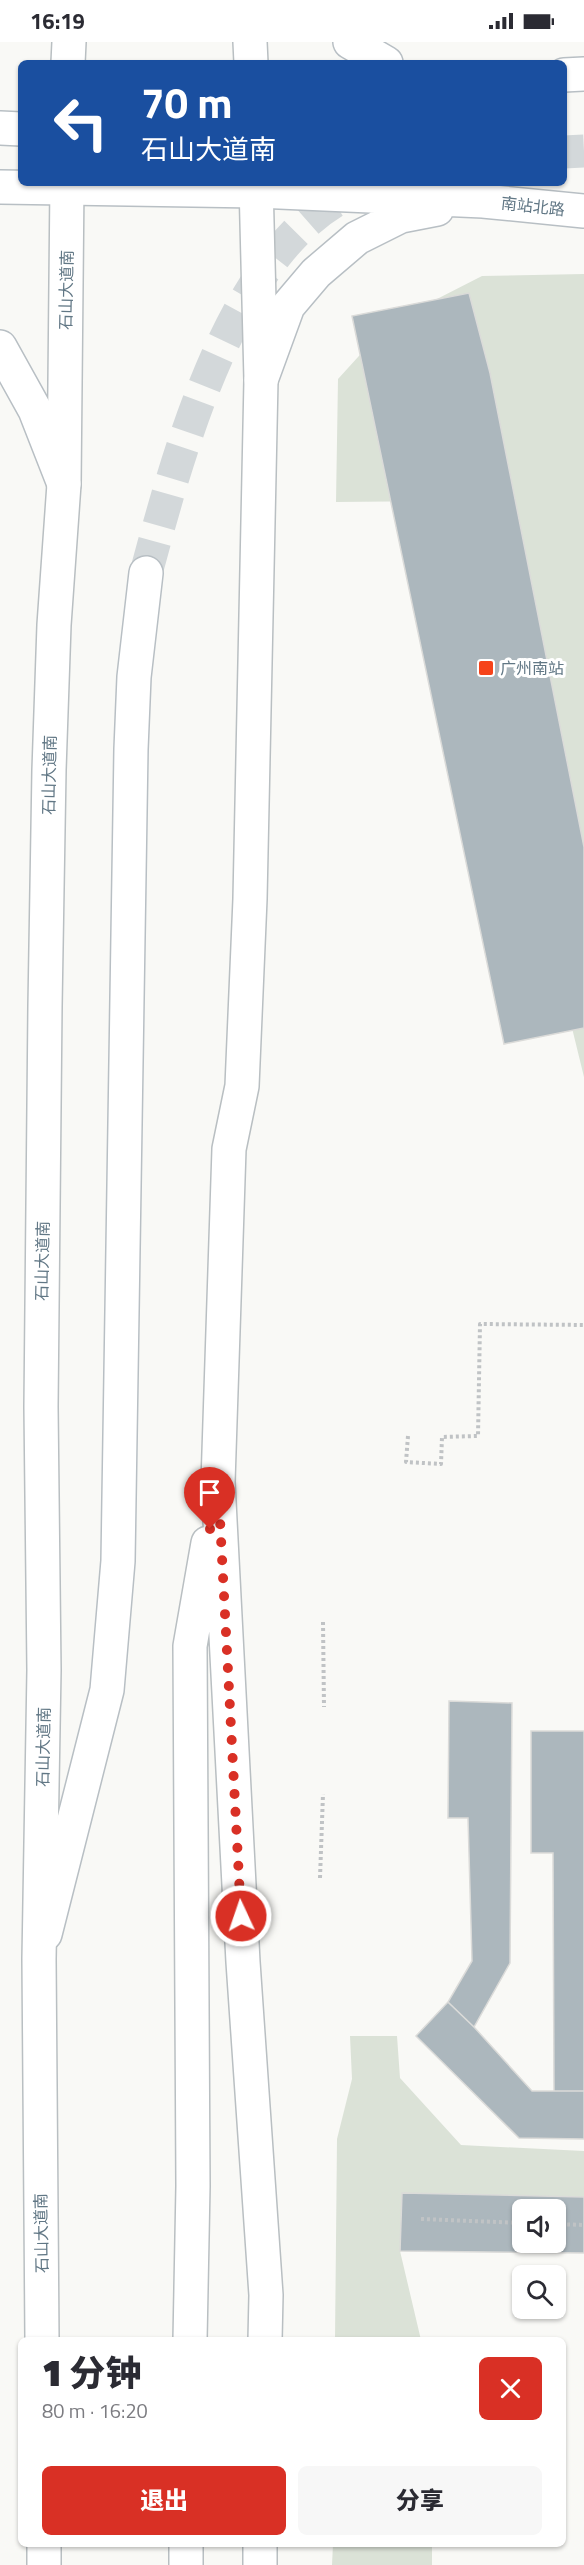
<!DOCTYPE html>
<html lang="zh">
<meta charset="utf-8">
<style>
body{margin:0;font-family:"Titillium Web","Noto Sans SC",sans-serif;background:#f7f7f7;color:#2b2b33;height:100vh;display:flex;flex-direction:column;font-size:22px;white-space:nowrap}
*{box-sizing:border-box;margin:0}
p{font-size:20px;color:#7c7c81}
.icon{flex:none;width:33px;height:33px;fill:none;stroke:currentColor;stroke-width:2;stroke-linecap:round;stroke-linejoin:round}
.map{position:relative;flex:1;overflow:hidden}
.details{position:absolute;left:18px;top:2295px;width:548px;height:210px;display:flex;flex-direction:column;background:#fff;border-radius:9px;box-shadow:0 2px 4px #0004}
.details>*{flex:none}
.hud{position:absolute;left:18px;top:18px;width:549px;height:126px;border-radius:9px;box-shadow:0 2px 4px #0004;background:#1a4fa0;color:#fff;overflow:hidden}
.tools{position:absolute;left:512px;top:2157px;display:grid;gap:12px}
.tools a{display:grid;place-items:center;width:54px;height:54px;border-radius:9px;background:#fff;box-shadow:0 2px 4px #0004;font-size:30px}
.pin{position:absolute;display:grid;place-items:center;width:51px;height:51px;color:#fff;margin:-62px -26px;border-radius:50% 50% 50% 0;rotate:-45deg;box-shadow:0 0 6px #0007}
.pin .icon{rotate:45deg}
.me{position:absolute;width:66px;margin:-33px;rotate:357deg;stroke-linejoin:round;filter:drop-shadow(0 0 4px #0008)}
.turn{display:flex;align-items:center;gap:21px;height:126px;padding:0 24px;font-size:27px}
.turn .icon{width:78px;height:78px;stroke-width:2.5}
.turn b{display:block;font-size:42px;line-height:51px}
.round{display:grid;place-items:center;flex:none;width:63px;height:63px;border-radius:9px;background:#f7f7f7}
.head{display:flex;align-items:center;justify-content:space-between;height:102px;padding:0 24px}
h1{font-size:36px;font-weight:800;line-height:45px}
.action{display:flex;gap:12px;margin-top:auto;padding:12px 24px}
.action a{flex:1;height:69px;border-radius:9px;background:#d93025;color:#fff;font-size:24px;font-weight:800;line-height:69px;text-align:center}
.action a+a{background:#f7f7f7;color:#2b2b33}
.status{display:flex;justify-content:space-between;align-items:center;height:42px;padding:0 30px;background:#fff;direction:ltr}
.status svg{height:16px;fill:currentColor}
.map>svg:first-child{display:block}
.green{fill:#dbe2d7}
.building{fill:#acb7bd;stroke:#dbdbd9;stroke-width:1.5;fill-rule:evenodd}
.lines{fill:none;stroke-linecap:round;stroke-linejoin:round}
.secondary-tunnel{stroke:#d3d8da;stroke-width:33;stroke-dasharray:33 16;stroke-linecap:butt}
.secondary-casing{stroke:#b8bfc4;stroke-width:36}
.primary-casing{stroke:#b9bfc2;stroke-width:36}
.path{stroke:#c0c3c5;stroke-width:4;stroke-dasharray:3 3;stroke-linecap:butt}
.secondary{stroke:#fff;stroke-width:33}
.primary{stroke:#fff;stroke-width:33}
.route{stroke:#d93025;stroke-width:10;stroke-dasharray:0 18}
.poi-dot{fill:#f6431a;stroke:#fff;stroke-width:2}
.labels{text-anchor:middle;dominant-baseline:central;stroke-width:6;stroke-linejoin:round;paint-order:stroke}
.street-label{font-size:16px;fill:#617785;stroke:#fff}
.poi-label{font-size:16px;fill:#617785;stroke:#fff;text-anchor:start}
</style>
<div class="status"><b>16:19</b><svg viewBox="0 0 49 12"><path d="M0 12V9h3v3zM5 12V6h3v6zM10 12V3h3v9zM15 12V0h3v12zM26 1h20v11H26zM47 4h2v5h-2z"/></svg></div>
<div class="map">
<svg width="584" height="2523" viewBox="0 0 584 2523">
<rect width="100%" height="100%" fill="#f9f9f6"/>
<path class="green" d="M584,232V1035L443,459L336,460L338,337L388,282L482,234Z
M350,1994H397L400,2036L461,2103L584,2109V2156L402,2155L400,2209L421,2298H335L337,2097L352,2037Z
M333,2502H432V2523H332Z"/>
<path class="building" d="M469,251L490,331L584,805V986L504,1002L352,274Z
M449,1659L512,1661L510,1921L474,1985L448,1960L472,1919L468,1776H448Z
M531,1689H584V2049H554L553,1811H531Z
M448,1960L474,1985L532,2049H584V2097L519,2096L416,1994Z
M402,2151L584,2155V2211L400,2209ZM522,2168H555V2200H522Z"/>
<g class="lines">
<path class="secondary-tunnel" d="M564,110L584,109
M146,531C178,413 234,195 360,147"/>
<g class="secondary-casing">
<path id="secondary" d="M350,0L386,21
M564,33L584,32
M0,86L21,87
M0,145L257,149L483,159L584,169
M0,305L35,368L64,442
M261,338L288,264L316,231L357,196L401,174L437,167
M45,1892L107,1648L118,1519L131,707L134,635L146,531"/>
</g>
<g class="primary-casing">
<path id="primary" d="M250,0L251,21
M68,21L69,0
M256,141L261,338L250,857L242,1044L229,1107L218,1440L243,1920L266,2253L265,2298
M42,2298L39,1917L44,1628L41,1365L45,964L49,728L54,583L64,442L67,141
M190,2298L193,2144L190,1604L208,1501
M44,2502V2523
M186,2523V2502
M260,2523V2502"/>
</g>
<path class="path" d="M408,1394L406,1420L441,1422L442,1395L478,1394L480,1282L584,1283
M323,1580L324,1665
M320,1836L323,1752
M421,2177L522,2181
M555,2182L584,2183"/>
<use href="#secondary" class="secondary"/>
<use href="#primary" class="primary"/>
</g>
<g class="lines">
<path class="route" d="M210,1487L218,1440L241,1874"/>
</g>
<rect class="poi-dot" x="478" y="618" width="16" height="16" rx="3"/>
<g class="labels">
<g class="street-label">
<text transform="translate(533 164) rotate(6)">南站北路</text>
<text transform="translate(66 248) rotate(-89)">石山大道南</text>
<text transform="translate(49 733) rotate(-89)">石山大道南</text>
<text transform="translate(42 1219) rotate(-89)">石山大道南</text>
<text transform="translate(43 1705) rotate(-89)">石山大道南</text>
<text transform="translate(41 2191) rotate(-91)">石山大道南</text>
</g>
<g class="poi-label">
<text x="500" y="626">广州南站</text>
</g>
</g>
</svg>
<div class="tools">
<a><svg class="icon" aria-label="sound" viewBox="0 0 24 24"><path d="M4 9h4l5-4v14l-5-4H4zM17 9q2 3 0 6"/></svg></a>
<a><svg class="icon" aria-label="search" viewBox="0 0 24 24"><circle cx="10" cy="10" r="6"/><path d="M15 15l6 6"/></svg></a>
</div>
<div class="pin" style="left:210px;top:1487px;background:#d93025"><svg class="icon" aria-label="arrive" viewBox="0 0 24 24"><path d="M6 21V4h12l-3 4 3 4H6"/></svg></div>
<svg class="me" style="left:241px;top:1874px" viewBox="-20 -20 40 40"><circle r="17" fill="#d93025" stroke="#fff" stroke-width="3"/><path d="M0-11L8 9 0 5-8 9z" fill="#fff"/></svg>
<div class="hud">
<div class="turn"><svg class="icon" aria-label="left" viewBox="0 0 24 24"><path d="M17 20v-9H6M10 6l-5 5 5 5"/></svg><div><b>70 m</b>石山大道南</div></div>
</div>
<section class="details">
<div class="head"><div><h1>1 分钟</h1><p>80 m · 16:20</p></div><a class="round" style="background:#d93025;color:#fff"><svg class="icon" aria-label="close" viewBox="0 0 24 24"><path d="M6 6l12 12M18 6L6 18"/></svg></a></div>
<div class="action"><a>退出</a><a>分享</a></div>
</section>
</div>
